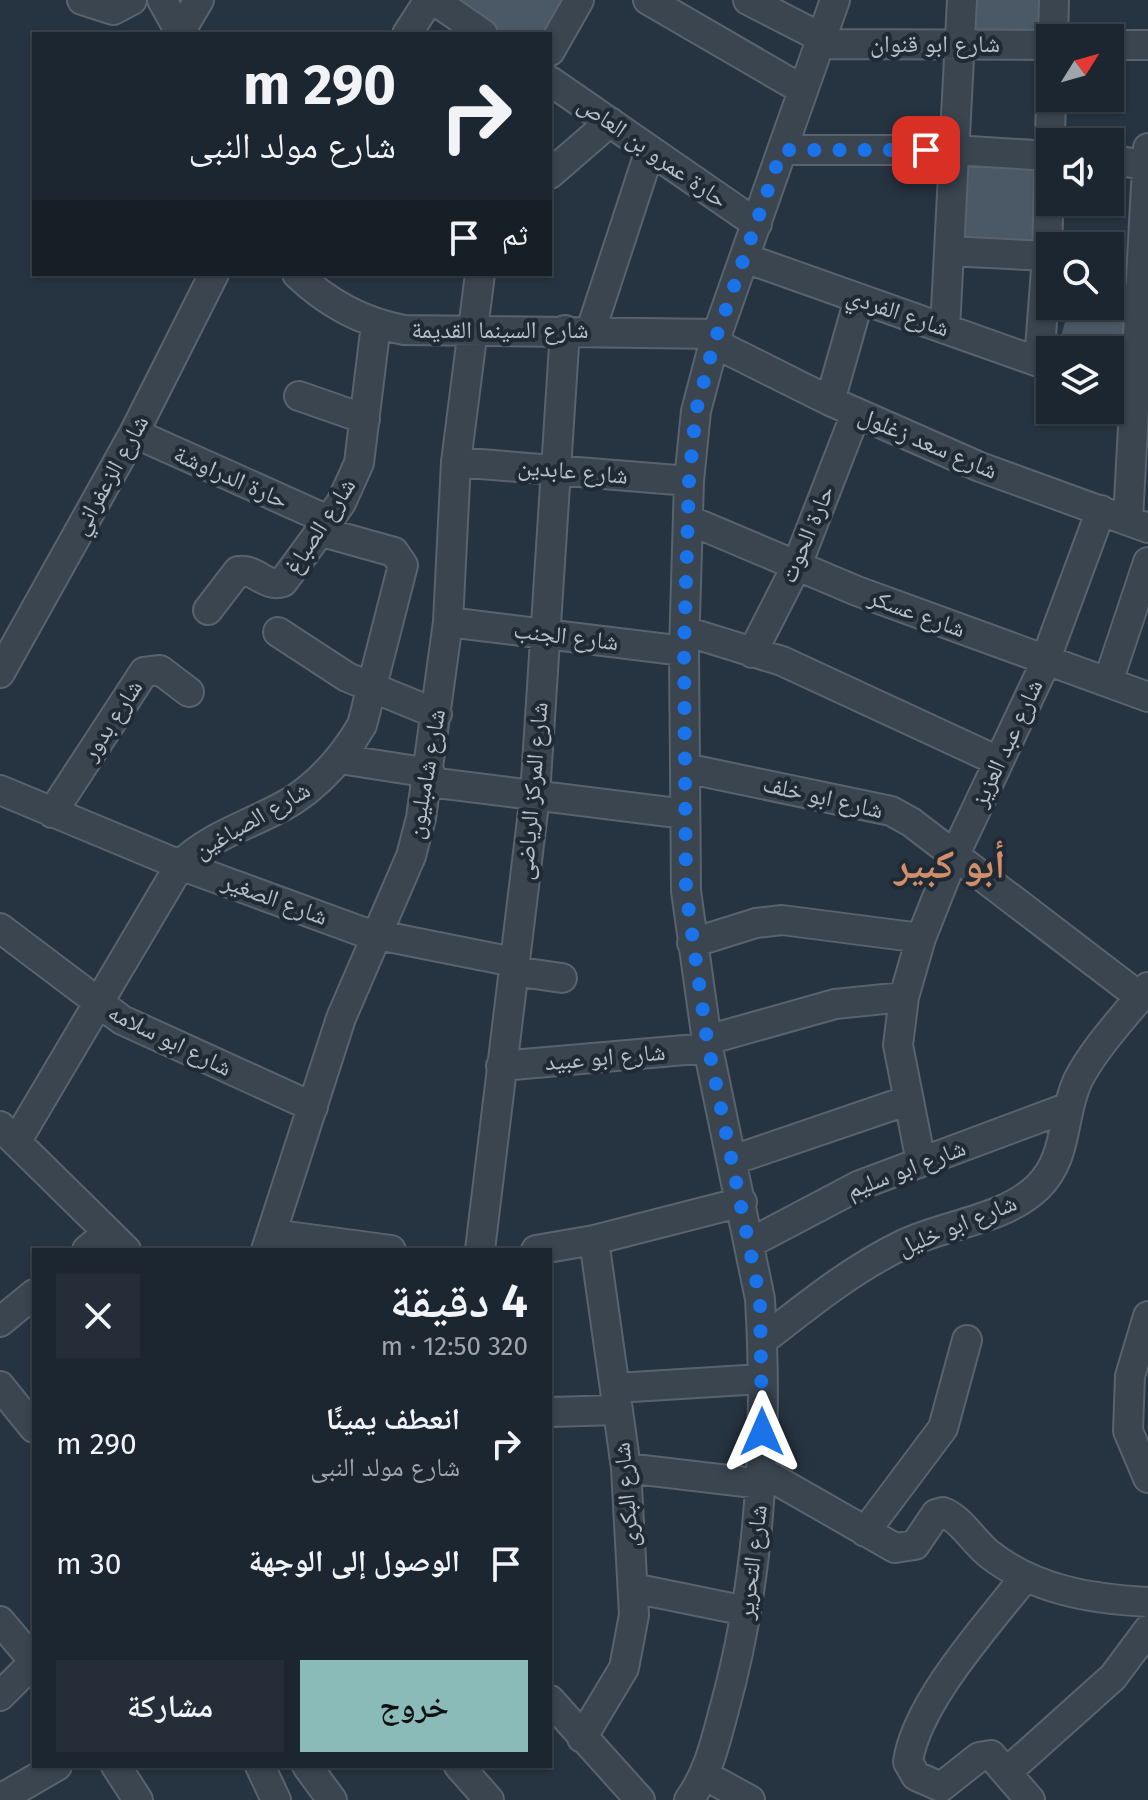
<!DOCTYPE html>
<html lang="ar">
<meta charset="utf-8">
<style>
body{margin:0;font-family:"Fira Sans","Noto Naskh Arabic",sans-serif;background:#252e38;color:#f1f3f6;direction:rtl;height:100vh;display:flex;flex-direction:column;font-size:30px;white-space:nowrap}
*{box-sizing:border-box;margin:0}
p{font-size:26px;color:#a0a5ab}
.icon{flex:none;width:44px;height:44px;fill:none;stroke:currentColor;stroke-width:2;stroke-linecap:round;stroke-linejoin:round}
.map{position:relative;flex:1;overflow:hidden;direction:ltr}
.side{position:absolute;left:32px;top:1248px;width:520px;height:520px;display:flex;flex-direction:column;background:#1c2630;border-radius:0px;box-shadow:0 2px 6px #0004,0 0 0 2px #3a434c;direction:rtl}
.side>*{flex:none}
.guide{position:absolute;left:32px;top:32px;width:520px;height:244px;border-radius:0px;box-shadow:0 2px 6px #0004,0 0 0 2px #3a434c;direction:rtl;background:#1c2630;color:#f1f3f6;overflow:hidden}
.needle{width:52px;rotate:53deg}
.buttons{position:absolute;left:1036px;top:24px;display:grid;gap:16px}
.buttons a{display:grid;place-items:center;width:88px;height:88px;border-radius:0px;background:#1c2630;box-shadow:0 2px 6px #0004,0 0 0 2px #3a434c;font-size:40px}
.pin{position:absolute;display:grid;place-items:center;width:68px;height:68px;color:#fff;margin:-34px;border-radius:16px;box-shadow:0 4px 12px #0006}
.me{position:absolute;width:88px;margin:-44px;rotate:0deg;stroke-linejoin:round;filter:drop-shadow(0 0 6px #0008)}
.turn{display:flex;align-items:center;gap:28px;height:168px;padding:0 24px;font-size:36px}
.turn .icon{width:104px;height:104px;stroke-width:2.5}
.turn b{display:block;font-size:56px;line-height:68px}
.then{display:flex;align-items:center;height:76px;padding:0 24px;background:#0003;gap:16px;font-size:30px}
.round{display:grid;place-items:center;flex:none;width:84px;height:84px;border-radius:0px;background:#252e38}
.summary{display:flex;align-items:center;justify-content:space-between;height:136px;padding:0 24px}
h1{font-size:48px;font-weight:600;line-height:60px}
.button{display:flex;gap:16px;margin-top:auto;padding:16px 24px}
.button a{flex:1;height:92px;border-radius:0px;background:#8bbbb9;color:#111;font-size:32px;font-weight:600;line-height:92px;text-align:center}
.button a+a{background:#252e38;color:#f1f3f6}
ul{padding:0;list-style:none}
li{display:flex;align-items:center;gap:24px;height:120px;padding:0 24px}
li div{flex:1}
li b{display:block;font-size:30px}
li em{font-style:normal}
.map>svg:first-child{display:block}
.building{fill:#4a5965}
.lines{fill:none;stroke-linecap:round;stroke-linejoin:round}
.minor-casing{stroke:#58636d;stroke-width:32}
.minor{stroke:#3a4550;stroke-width:28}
.route{stroke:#1a73e8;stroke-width:14;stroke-dasharray:0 25.2}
.labels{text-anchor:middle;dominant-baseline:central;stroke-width:8;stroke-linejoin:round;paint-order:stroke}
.street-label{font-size:24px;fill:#b7c0ca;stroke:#1f2a35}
.town-label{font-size:40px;font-weight:bold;fill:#d28e69;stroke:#1f2a35}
</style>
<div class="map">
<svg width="1148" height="1800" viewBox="0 0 1148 1800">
<rect width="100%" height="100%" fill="#263340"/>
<path class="building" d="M451,0H567L548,34H496Z
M970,0H1043V36L969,32Z
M963,160L1039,164V249L957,242Z
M1069,306L1129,307L1122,363L1110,360V350H1076L1059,345Z"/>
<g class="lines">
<g class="minor-casing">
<path id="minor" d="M82,0L113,10L132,0
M162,0L181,34
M434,0L483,34
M648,0L803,90
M748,0L822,38
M180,32L199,0
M407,34L429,0
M1053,38L1054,0
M819,44L1050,45
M1110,45H1148
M550,51L579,0
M550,81L757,224
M782,150H954L1050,156
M1110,159L1148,166
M550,174L610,122
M949,251L1047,256
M745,258L1050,366
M297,274C328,304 362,322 404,330L718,334
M1110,293L1137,302
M945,329L962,0
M591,330L650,150
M714,343L830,401L980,467L1148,528
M1039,362L1047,256L1051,98
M299,396L365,419
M830,401L859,299
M134,433L328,520
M456,462L689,481
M689,520L857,591L1148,697
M1128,520L1148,148
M208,610L238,571C256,568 265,588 283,582L341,503L359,463L376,324
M448,622L684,651
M685,631L782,661L998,761
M278,632L347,677L437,714
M752,653L797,565L856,413
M0,673L134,433L214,274
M1108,682L1148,562
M340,759L430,773
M685,768L891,811L911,822L1140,997
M429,782L685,814
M0,790L180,865L363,932L514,962
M52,813L144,672L160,670L189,692
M0,928L122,1020L313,1107
M692,943L756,923L782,920L921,938
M513,971L562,978
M707,1040L835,1004L904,997
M501,1066L708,1048
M0,1126L126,1250
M16,1142L180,865C213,833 254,824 292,801C323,781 344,756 362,725L403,565L394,552L319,531
M733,1160L909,1100
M921,1162L898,1045L904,997L921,938L950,865L1041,672L1101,510
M272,1234L391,1250
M750,1243L860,1185L1069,1107
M87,1250L108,1233
M266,1250L341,1018L411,856L421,818L448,622L456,462L480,274
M480,1250L535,795L565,330
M536,1250L594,1240L742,1202
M1148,1316L1130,1376L1128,1431L1148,1478
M0,1322L34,1294
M763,1340C808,1305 852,1269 904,1244C946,1224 1004,1220 1038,1187C1069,1156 1061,1116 1078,1080C1095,1047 1125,1016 1148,987
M0,1386L34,1428
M616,1388L762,1379
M550,1412L618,1410
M626,1468L762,1484
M762,1472L895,1548L915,1545L936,1514L943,1512C960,1518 974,1542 989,1554C1035,1590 1091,1599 1148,1602
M865,1532L943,1428L967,1340
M1025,1577C988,1624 916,1703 908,1762L916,1776L941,1787L979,1757L991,1755L1030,1800
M633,1588L746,1611
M0,1621L34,1661
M0,1696L34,1662
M550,1700L640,1800
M582,1738L624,1668L634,1615L626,1468L594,1240
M116,1766L138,1800
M260,1766L276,1800
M307,1766L332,1800
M459,1766L489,1800
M1007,1772L1113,1677L1148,1630
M706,1776L750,1800
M0,1799L57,1766
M689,1800C709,1772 715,1743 724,1710C761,1577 768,1436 760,1299L708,1048L686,891L684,651L689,481L696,411L714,343L835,0"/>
</g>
<use href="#minor" class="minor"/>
</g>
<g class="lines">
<path class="route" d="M762,1432L760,1299L707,1040L686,891L684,651L689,481L696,411L714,343L782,150H926"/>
</g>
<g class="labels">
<g class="street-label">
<text x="935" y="44">شارع ابو قنوان</text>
<text transform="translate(653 152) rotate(35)">حارة عمرو بن العاص</text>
<text transform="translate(898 312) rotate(19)">شارع الفردي</text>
<text x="500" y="330">شارع السينما القديمة</text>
<text transform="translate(928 443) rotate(23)">شارع سعد زغلول</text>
<text transform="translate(573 471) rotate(5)">شارع عابدين</text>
<text transform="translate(110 475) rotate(-61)">شارع الزعفراني</text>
<text transform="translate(231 477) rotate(24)">حارة الدراوشة</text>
<text transform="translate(320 526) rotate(-57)">شارع الصباغ</text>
<text transform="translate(807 534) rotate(-67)">حارة الحوت</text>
<text transform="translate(917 613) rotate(20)">شارع عسكر</text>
<text transform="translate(566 636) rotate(7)">شارع الجنب</text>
<text transform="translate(112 720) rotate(-57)">شارع بدور</text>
<text transform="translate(1007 743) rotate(-65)">شارع عبد العزيز</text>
<text transform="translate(426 774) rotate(-80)">شارع شامبليون</text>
<text transform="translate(532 791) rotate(-85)">شارع المركز الرياضى</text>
<text transform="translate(823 797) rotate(13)">شارع ابو خلف</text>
<text transform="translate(252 820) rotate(-30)">شارع الصباغين</text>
<text transform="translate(275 899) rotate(20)">شارع الصغير</text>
<text transform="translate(170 1040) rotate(26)">شارع ابو سلامه</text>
<text transform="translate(605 1057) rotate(-5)">شارع ابو عبيد</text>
<text transform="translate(906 1169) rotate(-21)">شارع ابو سليم</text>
<text transform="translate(957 1225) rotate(-22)">شارع ابو خليل</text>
<text transform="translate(626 1495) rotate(-95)">شارع البكرى</text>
<text transform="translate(752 1562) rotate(-83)">شارع التحرير</text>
</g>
<g class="town-label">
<text x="950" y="865">أبو كبير</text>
</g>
</g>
</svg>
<div class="buttons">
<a><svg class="needle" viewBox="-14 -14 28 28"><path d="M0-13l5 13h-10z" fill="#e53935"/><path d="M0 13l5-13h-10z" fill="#a0a5ab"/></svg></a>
<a><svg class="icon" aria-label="sound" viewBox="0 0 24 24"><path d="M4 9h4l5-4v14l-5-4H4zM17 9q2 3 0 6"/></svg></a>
<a><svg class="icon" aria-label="search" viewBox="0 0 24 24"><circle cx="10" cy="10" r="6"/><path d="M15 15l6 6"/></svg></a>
<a><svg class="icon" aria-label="layers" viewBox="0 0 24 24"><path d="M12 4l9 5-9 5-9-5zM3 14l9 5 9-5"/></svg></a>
</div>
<div class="pin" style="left:926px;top:150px;background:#d93025"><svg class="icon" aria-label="arrive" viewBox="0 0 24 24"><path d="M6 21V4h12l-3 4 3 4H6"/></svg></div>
<svg class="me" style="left:762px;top:1432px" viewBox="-20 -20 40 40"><path d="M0-17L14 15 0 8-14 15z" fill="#1a73e8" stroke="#fff" stroke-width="4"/></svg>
<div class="guide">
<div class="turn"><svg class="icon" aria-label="right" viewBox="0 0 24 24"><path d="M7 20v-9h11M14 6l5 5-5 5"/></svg><div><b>290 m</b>شارع مولد النبى</div></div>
<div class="then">ثم<svg class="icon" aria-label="arrive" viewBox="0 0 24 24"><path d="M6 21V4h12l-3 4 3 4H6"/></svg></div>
</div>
<section class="side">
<div class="summary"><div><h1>4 دقيقة</h1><p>320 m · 12:50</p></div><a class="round"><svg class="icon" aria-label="close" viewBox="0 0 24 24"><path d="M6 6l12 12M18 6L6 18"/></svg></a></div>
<ul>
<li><svg class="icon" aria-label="right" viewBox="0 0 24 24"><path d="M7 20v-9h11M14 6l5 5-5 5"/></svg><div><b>انعطف يمينًا</b><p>شارع مولد النبى</p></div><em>290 m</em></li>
<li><svg class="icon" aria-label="arrive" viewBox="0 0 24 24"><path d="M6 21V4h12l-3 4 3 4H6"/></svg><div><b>الوصول إلى الوجهة</b></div><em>30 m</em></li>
</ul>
<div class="button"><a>خروج</a><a>مشاركة</a></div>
</section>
</div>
